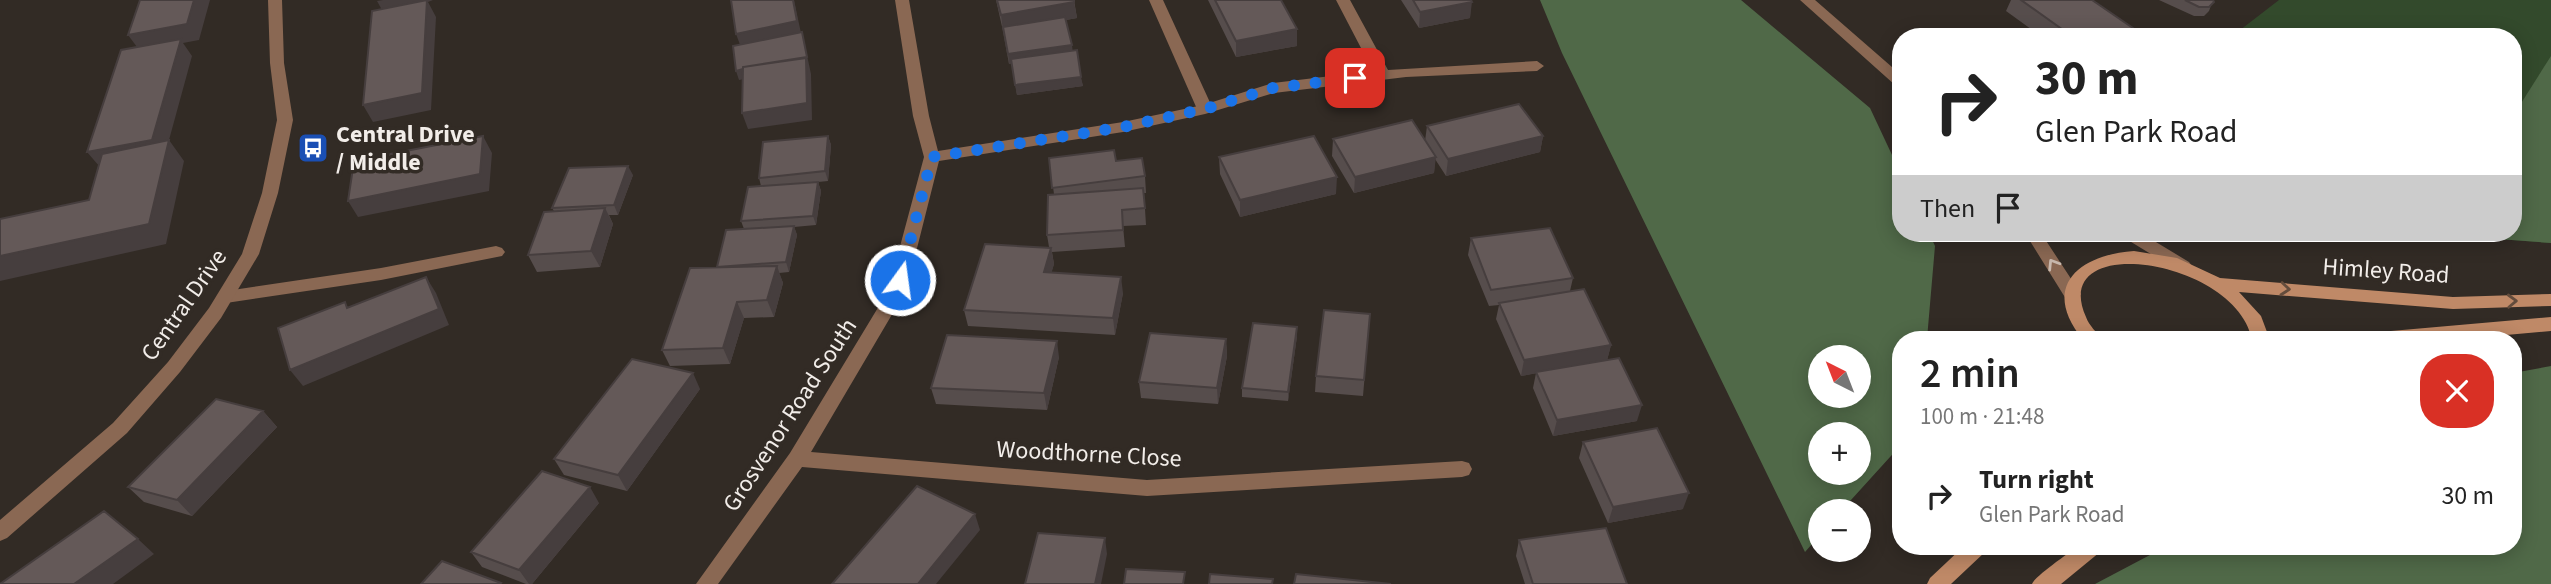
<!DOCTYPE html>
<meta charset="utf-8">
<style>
body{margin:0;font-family:"Source Sans 3",sans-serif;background:#f6f6f6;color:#222;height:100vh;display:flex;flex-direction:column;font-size:26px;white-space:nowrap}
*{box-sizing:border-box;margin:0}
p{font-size:23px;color:#767676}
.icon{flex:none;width:38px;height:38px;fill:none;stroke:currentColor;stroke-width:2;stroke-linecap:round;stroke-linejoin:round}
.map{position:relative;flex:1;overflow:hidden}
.side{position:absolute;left:1892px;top:331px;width:630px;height:224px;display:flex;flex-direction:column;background:#fff;border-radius:28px;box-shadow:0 4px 18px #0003}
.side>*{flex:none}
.banner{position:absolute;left:1892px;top:28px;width:630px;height:214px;border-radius:28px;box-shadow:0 4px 18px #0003;background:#fff;color:#222;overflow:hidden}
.needle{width:46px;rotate:318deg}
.fabs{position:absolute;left:1808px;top:345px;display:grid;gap:14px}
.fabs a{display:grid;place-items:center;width:63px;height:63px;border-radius:50%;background:#fff;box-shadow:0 4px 18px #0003;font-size:35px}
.pin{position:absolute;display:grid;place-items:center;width:60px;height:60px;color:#fff;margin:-30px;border-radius:14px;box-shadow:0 4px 10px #0006}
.me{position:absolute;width:77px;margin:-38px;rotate:14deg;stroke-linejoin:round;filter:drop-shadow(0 0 5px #0008)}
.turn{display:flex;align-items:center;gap:24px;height:147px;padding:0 28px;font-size:32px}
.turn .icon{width:91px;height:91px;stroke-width:2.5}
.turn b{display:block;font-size:49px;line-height:60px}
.then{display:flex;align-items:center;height:66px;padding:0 28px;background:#0003;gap:14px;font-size:26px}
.round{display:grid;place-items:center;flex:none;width:74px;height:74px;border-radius:28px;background:#f6f6f6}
.headline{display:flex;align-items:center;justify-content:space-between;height:119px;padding:0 28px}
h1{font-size:42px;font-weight:600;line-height:52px}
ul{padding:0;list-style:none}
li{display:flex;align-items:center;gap:21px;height:91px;padding:0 28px}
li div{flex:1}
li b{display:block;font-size:26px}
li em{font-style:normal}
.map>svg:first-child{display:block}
.green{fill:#334a2c}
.forest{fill:#506948;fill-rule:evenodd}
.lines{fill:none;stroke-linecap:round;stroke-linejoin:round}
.service{fill:#8a6853;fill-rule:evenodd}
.minor{fill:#8a6853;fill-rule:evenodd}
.tertiary{fill:#8a6853;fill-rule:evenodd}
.secondary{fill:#bf8967;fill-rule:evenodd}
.wall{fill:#564d4c}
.shaded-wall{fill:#463e3e}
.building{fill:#645958;stroke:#463e3e;stroke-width:2}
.oneway{stroke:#c8b8ad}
.oneway2{stroke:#634c3c}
.route{stroke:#1a73e8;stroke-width:12;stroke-dasharray:0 21.6}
.labels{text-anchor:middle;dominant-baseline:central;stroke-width:7;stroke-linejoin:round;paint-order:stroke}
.poi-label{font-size:24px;font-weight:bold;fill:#f2ede9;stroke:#322b25;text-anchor:start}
.street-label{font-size:24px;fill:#f2ede9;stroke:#322b25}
</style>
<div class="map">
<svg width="2551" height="584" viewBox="0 0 2551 584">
<rect width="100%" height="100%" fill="#322b25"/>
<path class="green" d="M2279,0H2551V243L2417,233H2513V37H2231Z"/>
<path class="forest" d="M1540,0H1741L1870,108L1900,172V233H1929L1935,246L1927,339L1900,340V446L1841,511H1820V535L1805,552L1562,53ZM1820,357H1858V396H1820ZM1820,434H1858V472H1820Z
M2551,56V243L2417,233H2513V116Z
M2551,366V584H2095L2167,546H2513V373Z"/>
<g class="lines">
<path class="service" d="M1149,0H1163L1213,109L1210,113H1200L1197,109Z
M496,246L502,248L505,252L502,256L381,280L226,303L220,302L217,297L220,292L226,291L381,268Z"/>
<path class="minor" d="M268,0H282L284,63L293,120L278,193L259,254L221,318L180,372L127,433L7,538L0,541V520L113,423L168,362L209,308L242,254L262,193L277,120L270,63Z
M895,0H909L929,116L938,151L1123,122L1203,105L1273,83L1373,71L1336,0H1350L1388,70L1537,61L1544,66L1537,71L1406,77L1274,93L1205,114L1123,132L939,161L909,280L906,284H894L891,280L924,157L913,116Z
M888,299L894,301L897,306L811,452L1147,480L1462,461L1469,463L1472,469L1469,475L1462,477L1147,496L802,467L718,584H696L790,453L882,301Z"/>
<path class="tertiary" d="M1800,0H1815L1900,74V87L1895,85Z
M2025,233H2041L2081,294L2078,299H2066Z
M2121,233H2141L2189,262L2192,266L2183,272L2177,270L2123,237Z"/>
<path class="secondary" d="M2134,251L2177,258L2220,278L2453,297L2551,294V306L2453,309L2239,292L2261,316L2270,340H2252C2237,259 2047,230 2086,317C2089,326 2097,332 2102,340H2083C2040,287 2078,255 2134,251Z
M2551,317V331L2451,340H2359L2362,335L2368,333Z
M1964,546H1988L1985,552L1951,584H1927L1930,578Z
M2078,546H2103L2100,552L2061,584H2032C2036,575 2068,554 2078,546Z"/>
</g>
<path class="wall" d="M996,0H1074L1077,18L1066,20L1072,51L1083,86L1017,95L1012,63L1009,64L1003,31Z
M1208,0H1281L1297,46L1236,57Z
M1401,0H1471L1470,18L1419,28Z
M2011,0H2092L2146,37H2042L2006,11Z
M2159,0H2213L2209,11L2204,16H2194Z
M1427,126L1543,136L1540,152L1446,176L1435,159L1434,173L1354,193L1332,156L1333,139L1425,141Z
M828,136L831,145L828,181L818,182L821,191L816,225L794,227L797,235L789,272L779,273L783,283L774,317L744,318L730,364L670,366L662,350L744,229L741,221L761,186L759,178Z
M1219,157L1336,194L1240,217L1220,174Z
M1049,158L1116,161L1145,176L1146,193H1144L1146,225L1123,226L1125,247L1052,252L1054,264L1051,273L1123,293L1115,335L968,326L964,310L1049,247L1047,235L1054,194Z
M633,175L618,215H609L613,224L600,267L537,272L528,255L554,211L552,208Z
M1471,238L1573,278L1570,291L1611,345L1607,360L1637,421L1553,436L1533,388L1536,373L1521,376L1496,319L1499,305L1489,306L1468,255Z
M1370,314L1363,396L1315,392L1316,376Z
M1297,336L1288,401L1242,397V388Z
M1226,339L1227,356L1218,404L1141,398L1139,382Z
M1059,357L1047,410L936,404L931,388Z
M700,389L627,491L564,475L554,459Z
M263,411L277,427L192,516L144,502L128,487Z
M1583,442L1683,509L1608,523L1579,458Z
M599,503L532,584H526L482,567L471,552Z
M1519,540L1627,584H1525L1516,556Z"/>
<path class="shaded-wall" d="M194,0H210L199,40L183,43L192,56L169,140L184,161L166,244L0,281V256L149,224L87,152L140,51L128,35Z
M383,0H433L428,2L436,17L431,110L373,122L363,105L382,10L377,1Z
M793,0H794L802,38L742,50L736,34Z
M1074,2L1077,18L1003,31L1001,15Z
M1472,2L1470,18L1419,28L1420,12Z
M1297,29V46L1236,57V41Z
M802,32L811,74L812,120L748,129L742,113L806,67L739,80L736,71Z
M1072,45L1073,54L1009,64L1008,54Z
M1081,77L1083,86L1017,95L1015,85Z
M483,136L492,153L489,191L358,217L348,201Z
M828,136L831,145L828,181L825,171Z
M1543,136L1540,152L1446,176L1448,159Z
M1436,157L1434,173L1354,193L1355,177Z
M628,166L633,175L618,215L614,205Z
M1337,177L1336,194L1240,217V200Z
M818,182L821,191L816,225L813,216Z
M605,208L613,224L600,267L591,251Z
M794,226L797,235L789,272L786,262Z
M1051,248L1054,264L1047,289L1044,272Z
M777,266L783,283L774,317L767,300Z
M426,277L436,293L449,325L303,386L290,370Z
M1121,277L1123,293L1115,335L1113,318Z
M737,302L744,318L730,364L723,348Z
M1297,327V336L1288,401V392Z
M1226,339L1227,356L1218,404L1217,388Z
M1057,341L1059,357L1047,410L1044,393Z
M1611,345L1607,361L1521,376L1524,360Z
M693,373L700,389L627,491L618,475Z
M1642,405L1637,421L1553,436L1557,420Z
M263,411L277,427L192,516L177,500Z
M590,487L599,503L532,584H529L519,570Z
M1689,493L1683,509L1608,523L1613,507Z
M975,514L980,530L936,584H918Z
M1105,538L1107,554L1101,584H1095Z
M138,539L154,554L113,584H74Z"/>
<path class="building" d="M140,0H194L187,24L128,35Z
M427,0L422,93L363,105L372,11Z
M731,0H793L797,21L736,34Z
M997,0H1074V2L1001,15Z
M1215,0H1281L1297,29L1236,41Z
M1413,0H1471L1472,2L1420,12Z
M2021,0H2092L2146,37H2073Z
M2185,0H2213L2214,2L2209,7H2199Z
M1065,17L1072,45L1008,54L1003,27Z
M802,32L807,57L743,67V69L736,71L733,46Z
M181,39L152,140L87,152L121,50Z
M1077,50L1081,77L1015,85L1011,59Z
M806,58L807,103L742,113L743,67Z
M1519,104L1543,136L1448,159L1427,126Z
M1412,120L1436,157L1355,177L1333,139Z
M483,136L480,174L348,201L354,161Z
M828,136L825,171L759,178L763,142Z
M1314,136L1337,177L1240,200L1219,157Z
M169,140L149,224L0,256V219L89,200L102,154Z
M1114,150L1116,161L1142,158L1145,176L1052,188L1049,158Z
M628,166L614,205L552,208L569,168Z
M818,182L813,216L741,221L748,187Z
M1143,188L1145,208L1122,210L1123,230L1047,235L1048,195Z
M605,208L591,251L528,255L544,212Z
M794,226L786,262L717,267L726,230Z
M1550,228L1573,278L1491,290L1471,238Z
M985,244L1051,248L1044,272L1121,277L1113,318L964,310Z
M777,266L767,300L737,302L723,348L662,350L690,268Z
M426,277L439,309L290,370L278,328L345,302L347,308Z
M1584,289L1611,345L1524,360L1499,303Z
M1324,310L1370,314L1364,380L1316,376Z
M1253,323L1297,327L1288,392L1242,388Z
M1150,333L1226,339L1217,388L1139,382Z
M947,335L1057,341L1044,393L931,388Z
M1619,358L1642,405L1557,420L1536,372Z
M632,359L693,373L618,475L554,459Z
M216,399L263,411L177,500L128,487Z
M1657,428L1689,493L1613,507L1583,442Z
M542,471L590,487L519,570L471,552Z
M917,486L975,514L918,584H832Z
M104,511L138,539L74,584H0Z
M1606,528L1627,584H1533L1519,540Z
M1038,533L1105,538L1095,584H1025Z
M442,561L501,583L500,584H421Z
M1126,569L1185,572L1183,584H1124Z
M1210,574L1273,579L1272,584H1209Z
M1296,574L1391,584H1294Z"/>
<defs><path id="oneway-chevron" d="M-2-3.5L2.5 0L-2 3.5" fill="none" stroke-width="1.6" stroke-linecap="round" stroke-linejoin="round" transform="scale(1.75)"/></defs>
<use class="oneway" href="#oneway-chevron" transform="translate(2053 264) rotate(-122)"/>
<g class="oneway2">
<use href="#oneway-chevron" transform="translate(2285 289) rotate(5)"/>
<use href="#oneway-chevron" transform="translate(2512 301) rotate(-2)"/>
</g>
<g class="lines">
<path class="route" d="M900,280L932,157L1123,127L1205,109L1273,88L1355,78"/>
</g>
<defs>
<g id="bus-square" transform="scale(1.575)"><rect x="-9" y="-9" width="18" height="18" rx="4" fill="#1a4fb4" stroke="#322b25"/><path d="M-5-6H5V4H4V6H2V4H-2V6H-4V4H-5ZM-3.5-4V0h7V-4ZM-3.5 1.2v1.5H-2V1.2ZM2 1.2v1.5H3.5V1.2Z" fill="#fff"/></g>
</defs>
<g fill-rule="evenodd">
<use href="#bus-square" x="313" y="148"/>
</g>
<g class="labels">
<g class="poi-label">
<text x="336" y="134">Central Drive<tspan x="336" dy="28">/ Middle</tspan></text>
</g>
<g class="street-label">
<text transform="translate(2386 271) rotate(4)">Himley Road</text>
<text transform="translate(184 305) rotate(-55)">Central Drive</text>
<text transform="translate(790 415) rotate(-57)">Grosvenor Road South</text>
<text transform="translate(1089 454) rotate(3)">Woodthorne Close</text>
</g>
</g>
</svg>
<div class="fabs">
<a><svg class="needle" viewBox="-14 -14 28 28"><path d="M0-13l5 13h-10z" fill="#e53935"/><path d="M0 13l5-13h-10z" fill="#767676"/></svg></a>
<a>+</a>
<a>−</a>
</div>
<div class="pin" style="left:1355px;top:78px;background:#d93025"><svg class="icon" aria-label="arrive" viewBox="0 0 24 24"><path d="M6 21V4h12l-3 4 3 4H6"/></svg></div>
<svg class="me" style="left:900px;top:280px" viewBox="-20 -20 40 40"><circle r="17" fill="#1a73e8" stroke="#fff" stroke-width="3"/><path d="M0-11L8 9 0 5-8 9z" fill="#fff"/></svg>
<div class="banner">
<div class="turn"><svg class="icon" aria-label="right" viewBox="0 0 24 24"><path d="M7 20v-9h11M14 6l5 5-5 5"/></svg><div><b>30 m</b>Glen Park Road</div></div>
<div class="then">Then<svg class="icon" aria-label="arrive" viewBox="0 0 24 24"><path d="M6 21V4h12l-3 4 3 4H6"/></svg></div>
</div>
<section class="side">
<div class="headline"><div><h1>2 min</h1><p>100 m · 21:48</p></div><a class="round" style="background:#d93025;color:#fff"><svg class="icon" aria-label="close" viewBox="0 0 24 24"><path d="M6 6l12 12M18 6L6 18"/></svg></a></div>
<ul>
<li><svg class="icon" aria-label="right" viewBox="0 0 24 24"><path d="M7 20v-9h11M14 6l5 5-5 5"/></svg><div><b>Turn right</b><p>Glen Park Road</p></div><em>30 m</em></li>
</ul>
</section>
</div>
